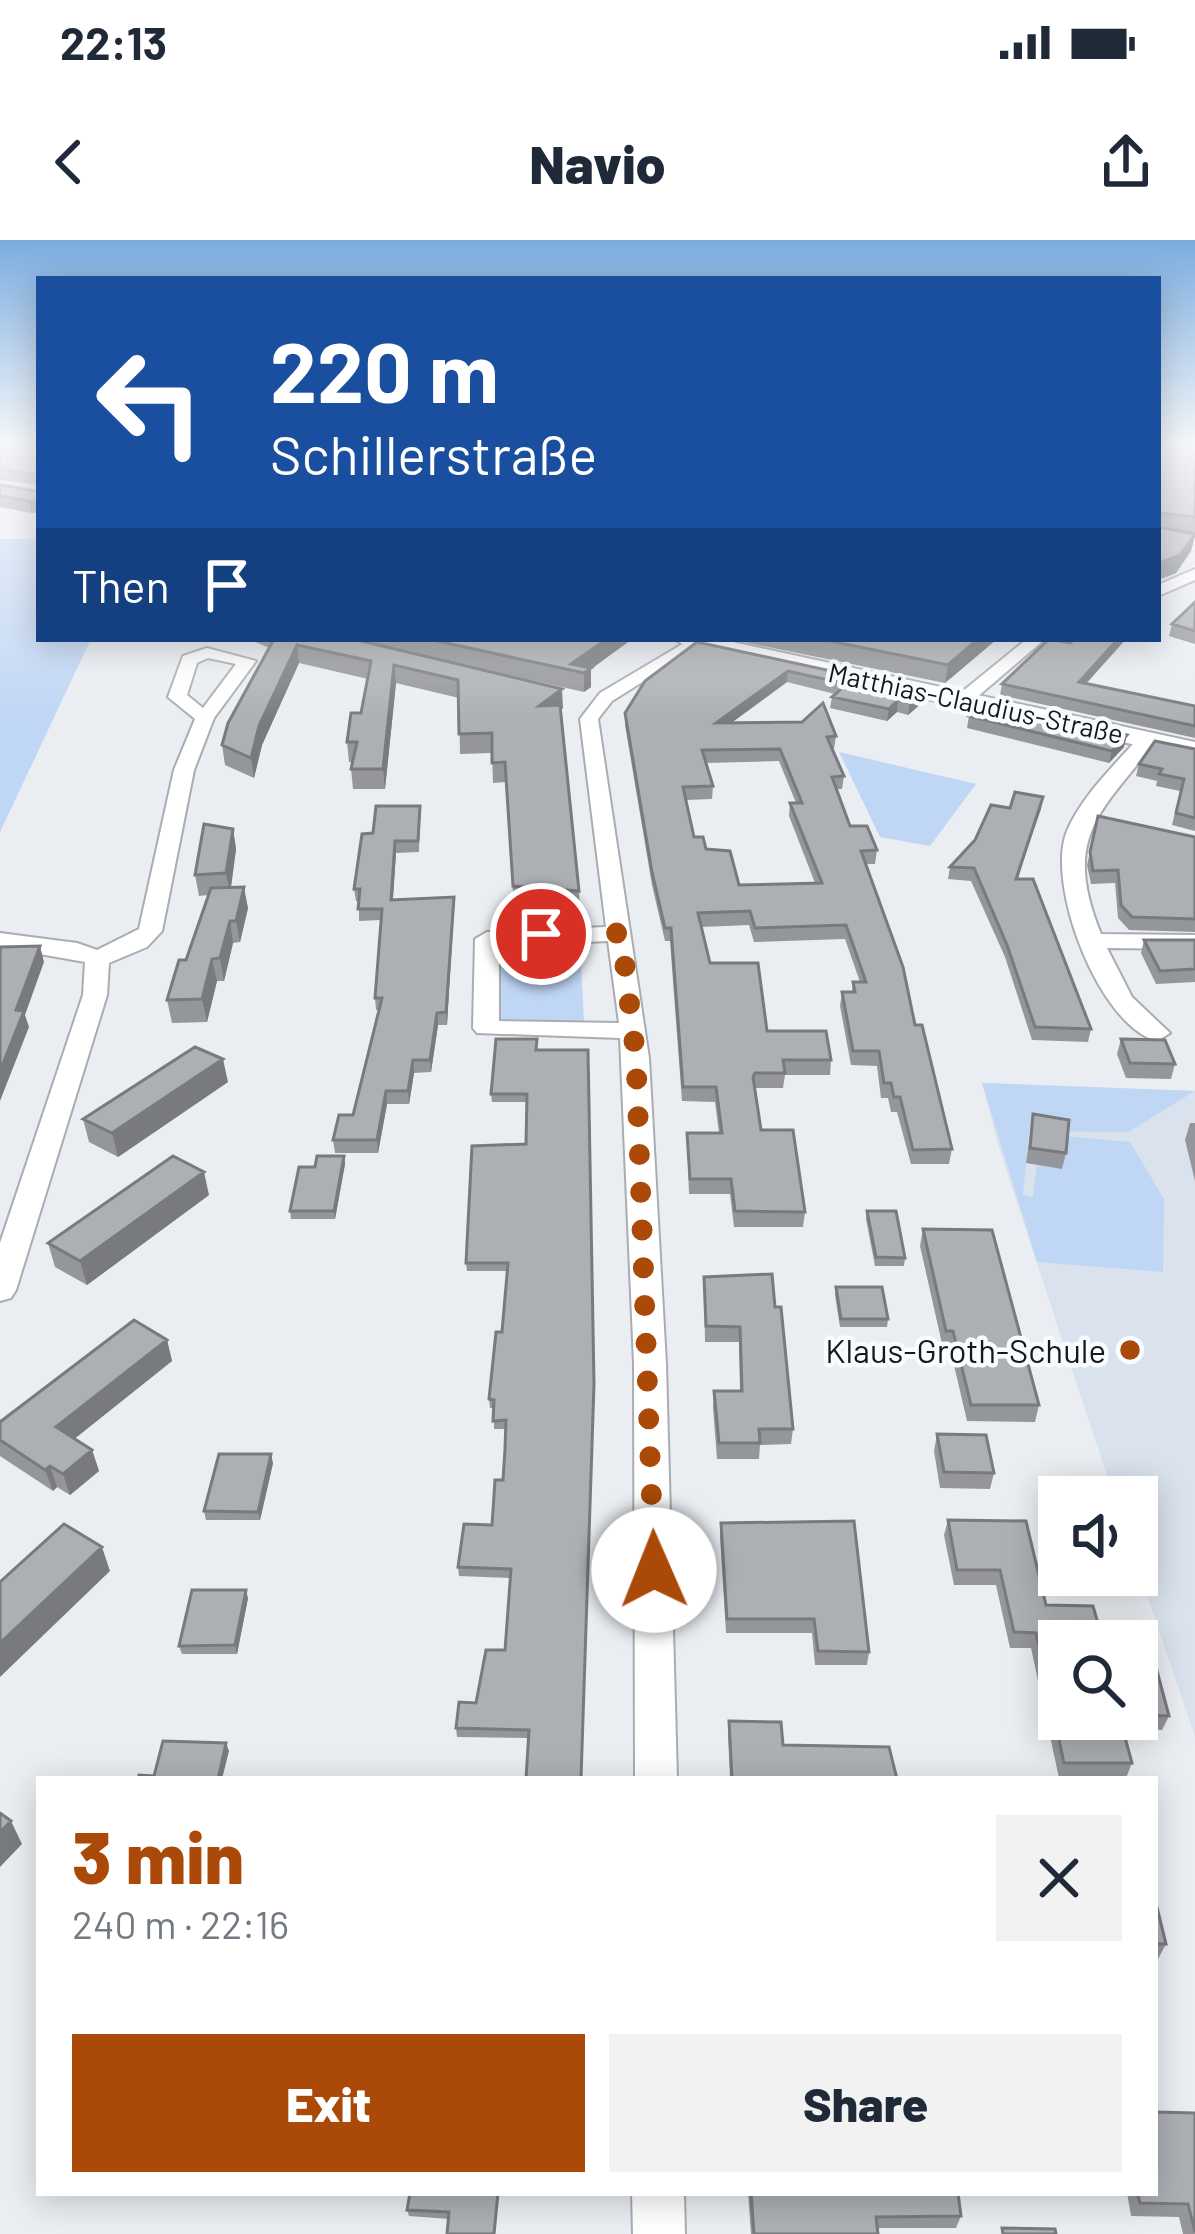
<!DOCTYPE html>
<meta charset="utf-8">
<style>
body{margin:0;font-family:Barlow,sans-serif;background:#f2f2f3;color:#1f2937;height:100vh;display:flex;flex-direction:column;font-size:45px;white-space:nowrap}
*{box-sizing:border-box;margin:0}
p{font-size:39px;color:#747a83}
.icon{flex:none;width:66px;height:66px;fill:none;stroke:currentColor;stroke-width:2;stroke-linecap:round;stroke-linejoin:round}
.map{position:relative;flex:1;overflow:hidden}
.sheet{position:absolute;left:36px;top:1536px;width:1122px;height:420px;display:flex;flex-direction:column;background:#fff;border-radius:0px;box-shadow:0 6px 30px #0003}
.sheet>*{flex:none}
.hud{position:absolute;left:36px;top:36px;width:1125px;height:366px;border-radius:0px;box-shadow:0 6px 30px #0003;background:#1a4fa0;color:#fff;overflow:hidden}
.tools{position:absolute;left:1038px;top:1236px;display:grid;gap:24px}
.tools a{display:grid;place-items:center;width:120px;height:120px;border-radius:0px;background:#fff;box-shadow:0 6px 30px #0003;font-size:60px}
.pin{position:absolute;display:grid;place-items:center;width:102px;height:102px;color:#fff;margin:-51px;border:6px solid #fff;border-radius:50%;box-shadow:0 3px 12px #0007}
.me{position:absolute;width:132px;margin:-66px;rotate:359deg;stroke-linejoin:round;filter:drop-shadow(0 0 9px #0008)}
.turn{display:flex;align-items:center;gap:42px;height:252px;padding:0 36px;font-size:54px}
.turn .icon{width:156px;height:156px;stroke-width:2.5}
.turn b{display:block;font-size:84px;line-height:102px}
.then{display:flex;align-items:center;height:114px;padding:0 36px;background:#0003;gap:24px;font-size:45px}
.round{display:grid;place-items:center;flex:none;width:126px;height:126px;border-radius:0px;background:#f2f2f3}
.headline{display:flex;align-items:center;justify-content:space-between;height:204px;padding:0 36px}
h1{font-size:72px;font-weight:800;line-height:90px;color:#aa4908}
.cta{display:flex;gap:24px;margin-top:auto;padding:24px 36px}
.cta a{flex:1;height:138px;border-radius:0px;background:#aa4908;color:#fff;font-size:48px;font-weight:800;line-height:138px;text-align:center}
.cta a+a{background:#f2f2f3;color:#1f2937}
.status{display:flex;justify-content:space-between;align-items:center;height:84px;padding:0 60px;background:#fff;direction:ltr}
.status svg{height:33px;fill:currentColor}
header{display:flex;justify-content:space-between;align-items:center;height:156px;padding:0 36px;background:#fff;font-size:54px;font-weight:800}
.map>svg:first-child{display:block}
.built{fill:#dae2ed}
.green{fill:#bfd6f5}
.lines{fill:none;stroke-linecap:round;stroke-linejoin:round}
.street-casing{stroke:#a9adb1;stroke-width:4}
.secondary-casing{stroke:#a9adb1;stroke-width:4}
.street{fill:#fff;fill-rule:evenodd}
.secondary{fill:#fff;fill-rule:evenodd}
.wall{fill:#94969b;fill-rule:evenodd}
.shaded-wall{fill:#787a7e}
.building{fill:#acafb4;stroke:#787a7e;stroke-width:3;fill-rule:evenodd}
.route{stroke:#aa4908;stroke-width:21;stroke-dasharray:0 37.8}
.poi-dot{fill:#aa4908;stroke:#f8fbff;stroke-width:4.5}
.labels{text-anchor:middle;dominant-baseline:central;stroke-width:9;stroke-linejoin:round;paint-order:stroke}
.far-street-label{font-size:27px;fill:#161719;stroke:#f8fbff}
.poi-label{font-size:33px;fill:#161719;stroke:#f8fbff;text-anchor:end}
</style>
<div class="status"><b>22:13</b><svg viewBox="0 0 49 12"><path d="M0 12V9h3v3zM5 12V6h3v6zM10 12V3h3v9zM15 12V0h3v12zM26 1h20v11H26zM47 4h2v5h-2z"/></svg></div>
<header><svg class="icon" aria-label="back" viewBox="0 0 24 24"><path d="M15 5l-7 7 7 7"/></svg>Navio<svg class="icon" aria-label="share" viewBox="0 0 24 24"><path d="M12 15V3M7 8l5-5 5 5M5 13v7h14v-7"/></svg></header>
<div class="map">
<svg width="1195" height="1994" viewBox="0 0 1195 1994">
<rect width="100%" height="100%" fill="#eaeef3"/>
<path class="built" d="M982,843L1195,851V1497L1137,1326V1257H1114L999,908Z"/>
<path class="green" d="M0,299H39V399H91L0,592Z
M839,512L976,544L930,606L880,597Z
M512,702H580L584,783L510,784L493,776L495,709Z
M982,843L1195,851L1128,892L1029,891L1023,955L1033,957L1037,925L1061,929L1065,896L1130,902L1164,959L1163,1032L1037,1022Z"/>
<g class="lines">
<g class="street-casing">
<path id="street" d="M1195,329V340L1158,356V345Z
M691,399L706,402L612,461L598,479L649,818L666,1124L677,1539H635L634,1124L620,798L477,793L473,788L475,699L487,692L606,687L580,479L600,453ZM608,701L619,783L499,781V706Z
M1027,399H1045L970,463H958V455Z
M207,408L256,421L214,478L194,530L162,691L147,707L109,723L107,755L16,1050L11,1058L0,1061V1003L83,755L85,722L0,707V693L77,703L97,710L139,689L174,530L195,479L168,457L183,416ZM208,418L236,424L203,468L187,455L197,423Z
M1141,495L1158,499C1101,572 1061,596 1101,694L1195,695V709L1107,708L1132,757L1170,793L1157,801C1099,786 1045,644 1067,591C1082,555 1116,524 1141,495Z
M632,1953H684L685,1994H633Z"/>
</g>
<g class="secondary-casing">
<path id="secondary" d="M674,399H719L1195,502V518L686,406Z"/>
</g>
<use href="#street" class="street"/>
<use href="#secondary" class="secondary"/>
</g>
<path class="wall" d="M0,203H39V245L0,240Z
M1158,203H1195V296L1191,311L1176,333L1158,340Z
M0,245L36,251L32,273L0,267Z
M1195,362V404L1169,396L1172,384Z
M249,399H631L591,429V447L584,452L446,421L563,468L560,470L579,651L580,673L514,668L506,542L493,543L492,513L460,514L459,458L396,443L385,549H353L351,529L353,522H349L347,502L361,473L368,439L299,423L262,505L254,538L225,525L222,505L269,408Z
M729,399H997L945,443Z
M1126,399L1086,444L1195,466V498L1000,455L1002,444L1070,403Z
M697,402L924,451L922,463L908,475L897,472L887,481L830,468L832,457L835,454L787,442L732,482L836,496L834,509H832L844,536L842,549H837L850,586L877,610L875,624H866L952,909L949,924H911L897,872H891L888,858H881L877,826L851,825L840,766L842,752H852L853,742H860L845,699L754,702L749,685L701,687L710,723L767,791L831,820L830,835H785L783,848H754L761,890L805,972L803,987H734L730,954H689L687,893H719L715,862L682,861L670,701H665L652,645L625,485V473ZM779,521L796,563H790L789,576L815,643L739,645L694,597L686,560L712,559L713,546L706,523Z
M969,476L1124,507L1109,523L967,488Z
M1195,509V591L1172,585L1180,551L1156,546L1157,541L1136,536L1139,524Z
M1043,557L1018,639L1091,789L1088,802L1032,800L1005,717L971,641L948,639L950,627L1010,568Z
M420,566L419,612L396,613L393,659L454,657L447,785H438L431,832L414,833L409,864H387L378,913H335L333,900L353,875L379,770H376L375,758L381,680L359,681V661H356L354,649L373,593Z
M1098,576L1195,597V692L1129,690L1118,678L1115,643L1091,644L1087,625Z
M233,589L236,609L231,647L248,668L240,702L233,703L224,741H217L207,782L172,783L167,760L186,720L208,655L199,656L195,635Z
M1144,700H1195V742L1156,744L1141,713Z
M537,799L529,1498L457,1497L456,1488L476,1463L505,1410L511,1338L459,1336L458,1327L492,1285L503,1240L506,1189H494V1168H490L489,1159L502,1092L507,1031H467L466,1023L526,904L527,862H492L491,854Z
M1121,799L1175,824L1171,839L1126,838L1117,814Z
M228,842L118,917L89,902L83,879Z
M1033,874L1066,913L1062,929L1026,923Z
M1190,883H1195V941L1185,900Z
M344,916L345,924L335,979H291L290,971L315,927Z
M209,955L87,1045L55,1027L48,1003Z
M867,971L905,1018L904,1026H875L866,979Z
M923,989L1039,1165L1035,1182L967,1181L950,1108H943L920,1006Z
M704,1037L775,1067L793,1189L791,1204L760,1205L759,1219H717L713,1167L714,1151H740L739,1102H705Z
M836,1047L888,1079L887,1087H840L835,1055Z
M167,1100L172,1121L74,1199L92,1210L99,1231L70,1255L57,1247L53,1251L0,1216V1182Z
M937,1194L994,1233L990,1249L940,1248L934,1211Z
M273,1223L260,1280H206L204,1271Z
M948,1280L1026,1281L1059,1479H1137V1427L1169,1476L1162,1490L1123,1489L1132,1523L1126,1538H1059L1031,1408H1010L996,1345H954L944,1295Z
M721,1283L869,1412L867,1425H815L812,1393H726L720,1297Z
M248,1358L237,1414H182L179,1406Z
M729,1481L783,1505L897,1539H730L728,1495Z
M1155,1659L1166,1704L1158,1719H1155Z
M1195,1873V1994H1183L1179,1977L1131,1976L1127,1953H1155Z
M499,1953L449,1979L409,1976L407,1970Z
M748,1953H958L961,1976L956,1988H877L878,1994H751Z"/>
<path class="shaded-wall" d="M29,261H39V272L32,273Z
M1195,294L1191,311L1176,333L1158,340L1160,323Z
M607,399L631,400L591,429V447L584,452V433L571,424Z
M978,399H997L945,443L948,425Z
M1118,399H1126L1077,453L1079,442Z
M297,405L299,423L262,505L254,538L251,518L259,486Z
M394,425L396,443L385,549L383,529Z
M788,431L787,442L715,495L716,483Z
M562,449L563,468L539,485V466Z
M924,451L922,463L908,475L910,463Z
M898,460L897,472L887,481L889,469Z
M1127,495L1124,507L1109,523L1112,511Z
M1043,557L1041,569L1013,651L1016,639Z
M233,589L236,609L230,654L226,633Z
M395,601L396,613L392,671L391,660Z
M244,647L248,668L240,702L236,681Z
M454,657V669L447,785L446,772Z
M230,681L233,703L224,741L220,718Z
M40,706L44,722L25,775L29,787L0,861V831L16,770Z
M212,719L217,741L207,782L202,759Z
M437,773L438,785L431,832L430,820Z
M223,819L228,842L118,917L112,893Z
M413,820L414,833L409,864L408,851Z
M386,851L387,864L378,913L377,900Z
M344,916L345,924L335,979L334,971Z
M204,932L209,955L87,1045L80,1021Z
M167,1100L172,1121L63,1208L56,1187Z
M92,1210L99,1231L70,1255L63,1234Z
M271,1214L273,1223L260,1280L258,1272Z
M50,1226L57,1247L53,1251L45,1230Z
M102,1307L110,1331L0,1437V1403Z
M246,1350L248,1358L237,1414L235,1405Z
M226,1503L229,1511L222,1539H218Z
M11,1581L22,1604L0,1627V1592Z"/>
<path class="building" d="M0,203H39V240L37,235L0,229Z
M1158,203H1195V277L1159,273L1158,287L1195,294L1180,315L1160,323L1158,336Z
M0,245L36,251L39,249V261H29L0,256Z
M1195,362V391L1172,384Z
M274,399H353L562,449L539,466L560,465L579,651L513,646L505,522L492,523V493L459,494L458,440L394,425L383,529H351L357,502H347L351,473H361L371,421L297,405L259,486L251,518L222,505L228,483Z
M428,399H607L571,424L591,428L584,433Z
M820,399H978L948,425Z
M1049,399L1070,403L1075,399H1118L1079,442L1195,466V486L1002,444Z
M697,402L924,451L910,463L898,460L889,469L832,457L847,444L788,431L716,483L802,482L823,463L836,496L827,497L844,536L832,537L850,586H867L877,610L861,611L903,727L915,785H922L952,909L913,910L900,857H894L891,843H884L879,811H853L842,752H855L853,742H866L846,685L755,688L750,671L698,673L710,723H758L767,791H826L831,820H783L785,833H755L753,837L761,890H793L805,972L735,971L731,939H690L687,893H722L716,847H683L671,688H665L652,632L625,473L645,441ZM780,509L802,563H790L822,643L739,645L730,611L706,609L703,597H694L683,547L713,546L702,510Z
M982,463L1127,495L1112,511L969,476Z
M1155,501L1195,509V578L1176,573L1184,539L1159,534L1162,529L1139,524Z
M1015,552L1043,557L1016,639H1033L1091,789L1035,787L1007,705L974,628L950,627L975,600L991,565L1010,568Z
M376,566H420L418,601H395L391,660L454,657L446,772L437,773L430,820H413L408,851H386L377,900H333L339,875H353L382,758H375L382,669H358L360,649H354L362,594L373,593Z
M1098,576L1195,597V679L1132,677L1121,665L1118,630L1093,631L1090,612Z
M204,584L233,589L226,633L195,635Z
M244,647L236,681H230L220,718L212,719L202,759L167,760L179,720H186L211,648Z
M1144,700H1195V729L1160,731Z
M40,706L16,770L24,771L0,831V707Z
M496,799H537L536,810H588L594,1144L581,1539H526L529,1490L456,1488L459,1462L476,1463L486,1410H505L511,1329L458,1327L464,1284L492,1285L495,1240H503L505,1209L506,1180L493,1181L494,1160L489,1159L496,1092H502L508,1023H466L472,906L526,904L527,854H491Z
M1121,799L1165,800L1175,824L1130,823Z
M195,807L223,819L112,893L83,879Z
M1033,874L1069,880L1066,913L1030,908Z
M173,916L204,932L80,1021L48,1003Z
M317,916H344L334,971H290L299,927H315Z
M867,971H896L905,1018L876,1017Z
M923,989L992,990L1039,1165H971L953,1091H946Z
M772,1034L775,1067H781L793,1189H759L760,1203H719L714,1151H742L740,1087L706,1086L704,1037Z
M836,1047H882L888,1079H841Z
M134,1080L167,1100L56,1187L92,1210L63,1234L50,1226L45,1230L0,1200V1182Z
M937,1194L986,1195L994,1233L944,1232Z
M219,1214H271L258,1272L204,1271Z
M948,1280L1026,1281L1046,1365L1093,1366L1103,1401H1059V1479H1120L1132,1523H1064L1036,1393L1014,1392L1000,1330H957Z
M854,1281L869,1412L818,1411L814,1379H727L721,1283Z
M64,1284L102,1307L0,1403V1342Z
M192,1350H246L235,1405L179,1406Z
M1137,1427H1156L1169,1476L1137,1475Z
M729,1481L781,1482L783,1505L889,1507L897,1539H732Z
M163,1501L226,1503L218,1539H138L139,1535L154,1536Z
M0,1573L11,1581L0,1592Z
M1155,1659L1166,1704H1155Z
M1155,1872L1195,1873V1992L1188,1964L1140,1963L1137,1953H1155Z
M410,1953H498L494,1994H447L449,1972L407,1970Z
M751,1953H958L961,1976L876,1977L878,1994H754Z
M1002,1988L1055,1989L1056,1994H1003Z"/>
<linearGradient id="sky" x2="0" y2="1"><stop stop-color="#7bacdf"/><stop offset="0.42" stop-color="#f6f7fa"/><stop offset="1" stop-color="#f6f7fa" stop-opacity="0"/></linearGradient>
<rect width="1195" height="483" fill="url(#sky)"/>
<g class="lines">
<path class="route" d="M541,694L621,693L636,818L654,1330"/>
</g>
<circle class="poi-dot" cx="1130" cy="1110" r="12"/>
<g class="labels">
<g class="far-street-label">
<text transform="translate(976 462) rotate(12)">Matthias-Claudius-Straße</text>
</g>
<g class="poi-label">
<text x="1106" y="1110">Klaus-Groth-Schule</text>
</g>
</g>
</svg>
<div class="tools">
<a><svg class="icon" aria-label="sound" viewBox="0 0 24 24"><path d="M4 9h4l5-4v14l-5-4H4zM17 9q2 3 0 6"/></svg></a>
<a><svg class="icon" aria-label="search" viewBox="0 0 24 24"><circle cx="10" cy="10" r="6"/><path d="M15 15l6 6"/></svg></a>
</div>
<div class="pin" style="left:541px;top:694px;background:#d93025"><svg class="icon" aria-label="arrive" viewBox="0 0 24 24"><path d="M6 21V4h12l-3 4 3 4H6"/></svg></div>
<svg class="me" style="left:654px;top:1330px" viewBox="-20 -20 40 40"><circle r="19" fill="#fff"/><path d="M0-13L10 11 0 6-10 11z" fill="#aa4908"/></svg>
<div class="hud">
<div class="turn"><svg class="icon" aria-label="left" viewBox="0 0 24 24"><path d="M17 20v-9H6M10 6l-5 5 5 5"/></svg><div><b>220 m</b>Schillerstraße</div></div>
<div class="then">Then<svg class="icon" aria-label="arrive" viewBox="0 0 24 24"><path d="M6 21V4h12l-3 4 3 4H6"/></svg></div>
</div>
<section class="sheet">
<div class="headline"><div><h1>3 min</h1><p>240 m · 22:16</p></div><a class="round"><svg class="icon" aria-label="close" viewBox="0 0 24 24"><path d="M6 6l12 12M18 6L6 18"/></svg></a></div>
<div class="cta"><a>Exit</a><a>Share</a></div>
</section>
</div>
